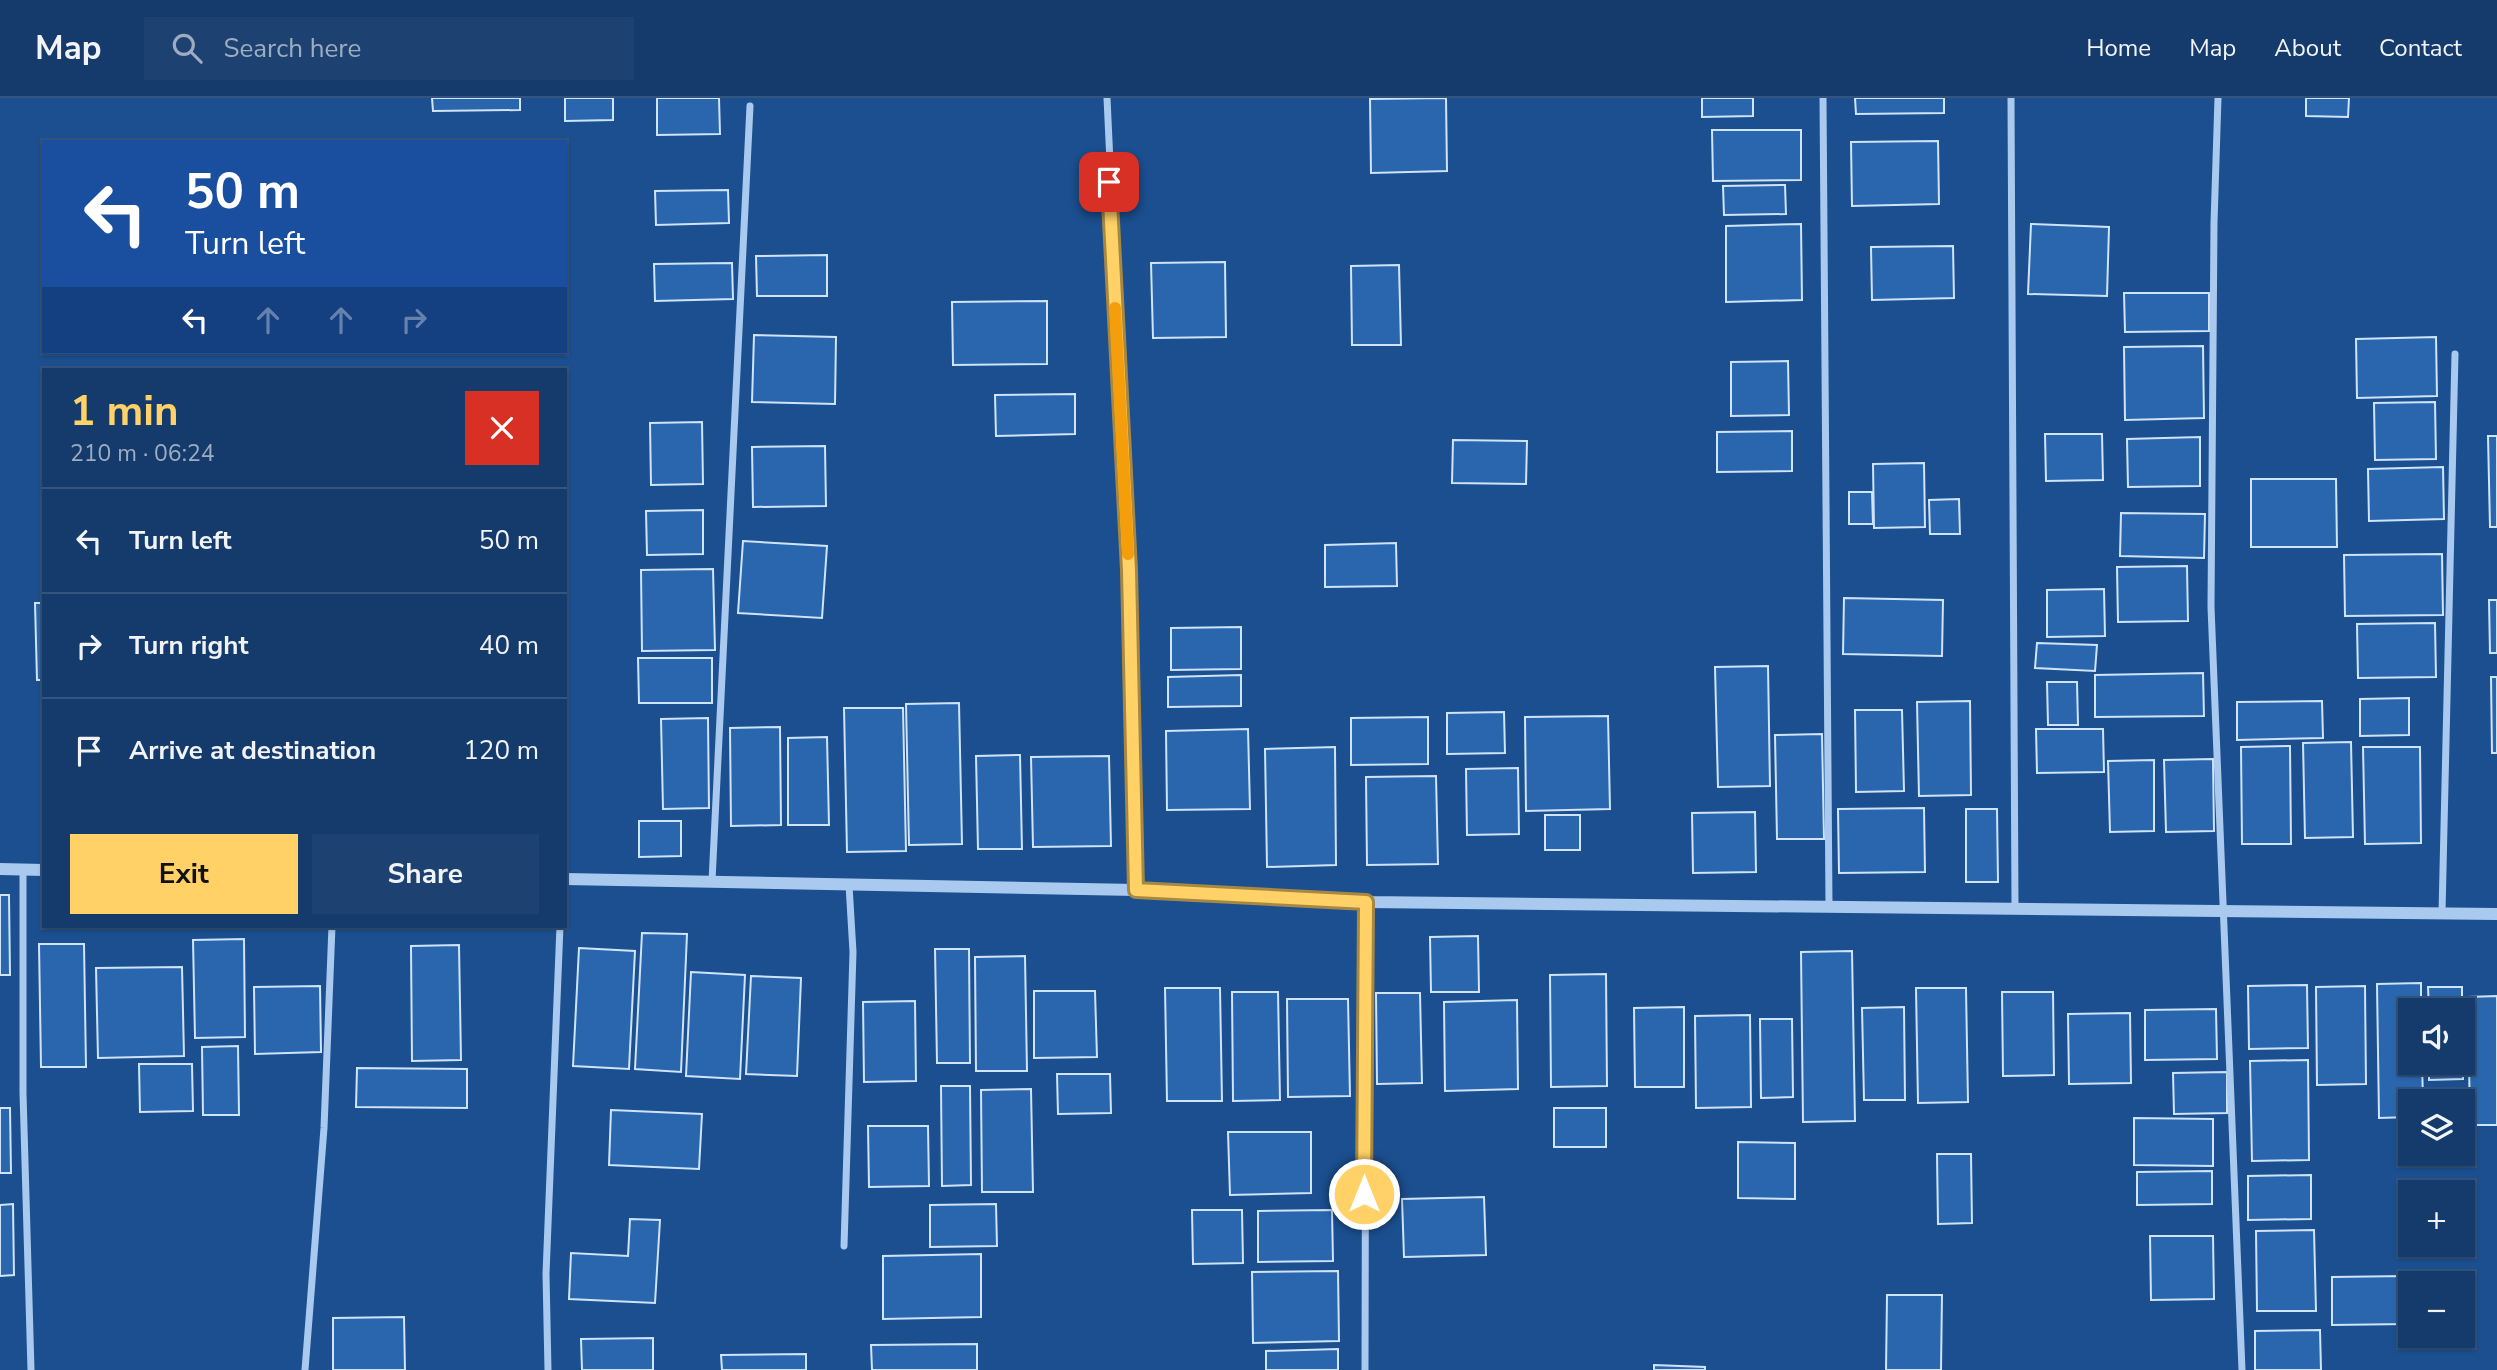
<!DOCTYPE html>
<meta charset="utf-8">
<style>
body{margin:0;font-family:"Nunito Sans",sans-serif;background:#1d4271;color:#f1f3f6;height:100vh;display:flex;flex-direction:column;font-size:26px;white-space:nowrap}
*{box-sizing:border-box;margin:0}
p{font-size:23px;color:#9dadc1}
.icon{flex:none;width:38px;height:38px;fill:none;stroke:currentColor;stroke-width:2;stroke-linecap:round;stroke-linejoin:round}
.map{position:relative;flex:1;overflow:hidden}
.drawer{position:absolute;left:42px;top:270px;width:525px;height:560px;display:flex;flex-direction:column;background:#143b6b;border-radius:0px;box-shadow:0 2px 5px #0004,0 0 0 2px #33557e}
.drawer>*{flex:none}
.top-card{position:absolute;left:42px;top:42px;width:525px;height:214px;border-radius:0px;box-shadow:0 2px 5px #0004,0 0 0 2px #33557e;background:#1a4fa0;color:#fff;overflow:hidden}
.tools{position:absolute;left:2398px;top:900px;display:grid;gap:14px}
.tools a{display:grid;place-items:center;width:77px;height:77px;border-radius:0px;background:#143b6b;box-shadow:0 2px 5px #0004,0 0 0 2px #33557e;font-size:35px}
.pin{position:absolute;display:grid;place-items:center;width:60px;height:60px;color:#fff;margin:-30px;border-radius:14px;box-shadow:0 4px 10px #0006}
.me{position:absolute;width:77px;margin:-38px;rotate:0deg;stroke-linejoin:round;filter:drop-shadow(0 0 5px #0008)}
.turn{display:flex;align-items:center;gap:24px;height:147px;padding:0 28px;font-size:32px}
.turn .icon{width:91px;height:91px;stroke-width:2.5}
.turn b{display:block;font-size:49px;line-height:60px}
.lanes{display:flex;align-items:center;height:66px;padding:0 28px;background:#0003;justify-content:center;gap:35px;direction:ltr}
.lanes .off{opacity:.35}
.round{display:grid;place-items:center;flex:none;width:74px;height:74px;border-radius:0px;background:#1d4271}
.headline{display:flex;align-items:center;justify-content:space-between;height:119px;padding:0 28px}
h1{font-size:42px;font-weight:700;line-height:52px;color:#ffd166}
.action{display:flex;gap:14px;margin-top:auto;padding:14px 28px}
.action a{flex:1;height:80px;border-radius:0px;background:#ffd166;color:#111;font-size:28px;font-weight:700;line-height:80px;text-align:center}
.action a+a{background:#1d4271;color:#f1f3f6}
ul{padding:0;list-style:none}
li{display:flex;align-items:center;gap:21px;height:105px;padding:0 28px;border-top:2px solid #33557e}
li div{flex:1}
li b{display:block;font-size:26px}
li em{font-style:normal}
header{display:flex;align-items:center;gap:42px;box-sizing:border-box;height:98px;padding:0 35px;background:#143b6b;border-bottom:2px solid #33557e}
header strong{font-size:33px}
nav{display:flex;gap:38px;margin-inline-start:auto;font-size:24px}
.search{width:490px;height:63px;background:#1d4271;display:flex;align-items:center;gap:18px;box-sizing:border-box;padding:0 24px;border-radius:0px;color:#9dadc1;font-size:26px}
.map>svg:first-child{display:block}
.building{fill:#2a66ad;stroke:#cfe3fa;stroke-width:2}
.lines{fill:none;stroke-linecap:round;stroke-linejoin:round}
.minor{stroke:#a9c9ee;stroke-width:7}
.tertiary{stroke:#a9c9ee;stroke-width:12}
.route-casing{stroke:#a68842;stroke-width:18}
.route{stroke:#ffd166;stroke-width:12}
.slow{stroke:#f59e0b;stroke-width:12}
</style>
<header>
<strong>Map</strong>
<div class="search"><svg class="icon" aria-label="search" viewBox="0 0 24 24"><circle cx="10" cy="10" r="6"/><path d="M15 15l6 6"/></svg>Search here</div>
<nav><a>Home</a><a>Map</a><a>About</a><a>Contact</a></nav>
</header>
<div class="map">
<svg width="2497" height="1272" viewBox="0 0 2497 1272">
<rect width="100%" height="100%" fill="#1b4f8f"/>
<path class="building" d="M432,0H520V12L433,13Z
M565,0H613V22L565,23Z
M657,0H719L720,36L657,37Z
M1446,0L1447,73L1371,75L1370,1Z
M1702,0H1753V18L1702,19Z
M1855,0H1944V15L1856,16Z
M2306,0H2349L2348,19L2306,18Z
M1712,32H1801V82L1713,83Z
M1938,43L1939,106L1852,108L1851,44Z
M1785,87L1786,116L1724,117L1723,88Z
M728,92L729,125L656,127L655,93Z
M1801,126L1802,202L1726,204V128Z
M2031,126L2109,129L2107,198L2028,196Z
M1953,148L1954,200L1872,202L1871,149Z
M827,157V198H757L756,158Z
M1225,164L1226,239L1153,240L1151,165Z
M732,165L733,201L655,203L654,166Z
M1399,167L1401,247H1352L1351,168Z
M2124,195H2209V233L2125,234Z
M1047,203V266L953,267L952,204Z
M754,237L836,239L835,306L752,304Z
M2436,239L2437,298L2357,300L2356,241Z
M2203,248L2204,320L2125,322L2124,249Z
M1788,263L1789,317L1731,318V264Z
M1075,296V336L996,338L995,297Z
M2435,304L2436,361L2375,362L2374,305Z
M702,324L703,386L651,387L650,325Z
M1792,333V373L1717,374V334Z
M2045,336H2102L2103,382L2046,383Z
M2488,338H2497V429H2490Z
M2200,339V388L2128,389L2127,341Z
M1453,342L1527,343L1526,386L1452,385Z
M825,348L826,408L753,409L752,349Z
M1924,365L1925,429L1874,430L1873,366Z
M2443,369L2444,421L2369,423L2368,371Z
M2251,381H2336L2337,449H2251Z
M1849,394H1872L1873,426H1849Z
M1959,401L1960,436H1930L1929,402Z
M703,412V456L647,457L646,413Z
M2121,415L2205,416L2204,460L2120,458Z
M743,443L827,448L822,520L738,515Z
M1396,445L1397,488L1325,489V447Z
M2442,456L2443,517L2345,518L2344,457Z
M2187,468L2188,523L2118,524L2117,469Z
M713,471L715,552L642,553L641,472Z
M2104,491L2105,538L2047,539V492Z
M1844,500L1943,502L1942,558L1843,556Z
M2489,502H2497V555H2490Z
M35,505H44V582H37Z
M2435,525L2436,579L2358,580L2357,526Z
M1241,529V571L1171,572V530Z
M2037,545L2097,547L2095,573L2035,570Z
M638,560H712V605H639Z
M1768,568L1770,688L1718,689L1715,569Z
M2203,575L2204,618L2095,619V577Z
M1241,577V608L1168,609V579Z
M2491,579H2497V655H2492Z
M2047,584H2077L2078,627H2048Z
M2409,600V637L2360,638V601Z
M1970,603L1971,697L1919,698L1917,604Z
M2322,603L2323,640L2237,642V604Z
M959,605L962,746L909,747L906,606Z
M844,610H903L906,753L847,754Z
M1855,612H1902L1904,693L1856,694Z
M1504,614L1505,655L1447,656V615Z
M1608,618L1610,711L1526,713L1525,619Z
M1428,619V666L1351,667V620Z
M708,620L709,710L663,711L661,621Z
M780,629L781,727L731,728L730,630Z
M1248,631L1250,711L1167,712L1166,633Z
M2036,631H2103L2104,674L2037,675Z
M1822,636L1824,741H1777L1775,637Z
M827,639L829,727H788V640Z
M2351,644L2353,739L2305,740L2303,645Z
M2290,648L2291,746H2242L2241,649Z
M1335,649L1336,767L1267,769L1265,651Z
M2363,649H2420L2421,745L2365,746Z
M1020,657L1022,751H978L976,658Z
M1109,658L1111,748L1033,749L1031,659Z
M2213,661L2214,733L2166,734L2164,662Z
M2154,662V733L2110,734L2108,663Z
M1518,670L1519,736L1467,737L1466,671Z
M1436,678L1438,766L1367,767L1366,679Z
M1924,710L1925,774L1839,775L1838,711Z
M1966,711H1997L1998,784H1966Z
M1755,714L1756,774L1693,775L1692,715Z
M1545,717H1580V752H1545Z
M639,723H681V758L639,759Z
M0,797H9L10,877H0Z
M642,835L687,836L681,974L635,971Z
M1478,838L1479,894H1431L1430,839Z
M244,841L245,939L195,940L193,842Z
M39,846H84L86,969H41Z
M459,847L461,962L412,963L411,848Z
M579,850L635,853L629,971L573,968Z
M935,851H969L970,965H937Z
M1852,853L1855,1023L1803,1024L1801,854Z
M1025,858L1027,973H976L975,859Z
M182,869L184,958L98,960L96,870Z
M691,874L745,877L740,981L686,978Z
M1606,876L1607,988L1551,989L1550,877Z
M751,878L801,880L797,978L746,976Z
M2421,885V912H2410V964H2422L2423,1003H2410V1019L2379,1020L2377,886Z
M2307,887L2308,950L2249,951L2248,888Z
M320,888L321,954L255,956L254,889Z
M2365,888L2366,986L2317,987L2316,889Z
M2428,889H2462V912H2429Z
M1165,890H1220L1222,1003H1167Z
M1916,890H1966L1968,1004L1918,1005Z
M1034,893H1095L1097,959L1034,960Z
M1232,894H1278L1280,1002L1233,1003Z
M2002,894H2053L2054,977L2003,978Z
M1376,895H1420L1422,985L1377,986Z
M2497,898V1027H2470L2468,899Z
M1287,901H1348L1350,998L1288,999Z
M1517,902L1518,991L1445,993L1444,904Z
M915,903L916,983L864,984L863,904Z
M1684,909V989H1635L1634,910Z
M1904,909L1905,1002H1864L1862,910Z
M2216,911L2217,961L2145,962V912Z
M2130,915L2131,985L2069,986L2068,916Z
M1750,917L1751,1009L1696,1010L1695,918Z
M1760,921H1792L1793,999L1761,1000Z
M2462,928L2463,981L2429,982V964H2462Z
M238,948L239,1017H203L202,949Z
M2308,962L2309,1062L2252,1063L2250,963Z
M139,966H192L193,1013L140,1014Z
M357,970L467,971V1010L356,1009Z
M2227,974V1015L2174,1016L2173,975Z
M1057,976H1110L1111,1015L1058,1016Z
M941,988H970L971,1087L942,1088Z
M1031,991L1033,1094H982L981,992Z
M0,1010H10L11,1075H0Z
M1554,1010H1606V1049H1554Z
M611,1012L702,1016L699,1071L609,1067Z
M2134,1020L2213,1021V1068L2134,1067Z
M868,1028H928L929,1088L869,1089Z
M1228,1034H1311V1095L1230,1097Z
M1738,1044L1795,1045V1101L1738,1100Z
M1937,1056H1971L1972,1125L1938,1126Z
M2212,1073V1106L2137,1107V1074Z
M2311,1077V1121L2248,1122V1078Z
M1484,1099L1486,1157L1404,1159L1402,1101Z
M13,1106L14,1177L0,1178V1107Z
M996,1106L997,1148L930,1149V1107Z
M1192,1112H1242L1243,1165L1193,1166Z
M1332,1112L1333,1163L1258,1164V1113Z
M630,1121L660,1122L655,1205L569,1201L571,1155L628,1158Z
M2314,1132L2316,1213H2257L2256,1133Z
M2150,1138H2213L2214,1201L2151,1202Z
M981,1156V1219L883,1221V1158Z
M1338,1173L1339,1243L1253,1245L1252,1174Z
M2405,1178L2406,1226L2332,1227V1179Z
M1887,1197H1942L1941,1272H1886Z
M404,1219L405,1272H333V1220Z
M2320,1232L2321,1272H2255V1233Z
M653,1240V1272H582L581,1241Z
M977,1246V1272H872L871,1247Z
M1338,1251V1272H1266V1253Z
M806,1256V1272H722L721,1257Z
M1654,1267L1705,1269V1272H1654Z"/>
<g class="lines">
<path class="minor" d="M1107,0L1129,472L1136,792
M1823,0L1829,808
M2011,0L2015,810
M2218,0L2214,125L2211,509L2242,1272
M23,771V995L31,1272
M712,783L750,8
M2442,815L2455,256
M844,1148L853,854L849,787
M305,1272L324,1030L332,828
M548,1272L546,1176L560,828
M1365,1272L1366,804"/>
<path class="tertiary" d="M0,771L44,772
M565,781L1136,792L1366,804L2497,816"/>
</g>
<g class="lines">
<g class="route-casing">
<path id="route" d="M1109,84L1129,472L1136,792L1366,804L1364,1096"/>
</g>
<use href="#route" class="route"/>
<path class="slow" d="M1115,210L1128,456"/>
</g>
</svg>
<div class="tools">
<a><svg class="icon" aria-label="sound" viewBox="0 0 24 24"><path d="M4 9h4l5-4v14l-5-4H4zM17 9q2 3 0 6"/></svg></a>
<a><svg class="icon" aria-label="layers" viewBox="0 0 24 24"><path d="M12 4l9 5-9 5-9-5zM3 14l9 5 9-5"/></svg></a>
<a>+</a>
<a>−</a>
</div>
<div class="pin" style="left:1109px;top:84px;background:#d93025"><svg class="icon" aria-label="arrive" viewBox="0 0 24 24"><path d="M6 21V4h12l-3 4 3 4H6"/></svg></div>
<svg class="me" style="left:1364px;top:1096px" viewBox="-20 -20 40 40"><circle r="17" fill="#ffd166" stroke="#fff" stroke-width="3"/><path d="M0-11L8 9 0 5-8 9z" fill="#fff"/></svg>
<div class="top-card">
<div class="turn"><svg class="icon" aria-label="left" viewBox="0 0 24 24"><path d="M17 20v-9H6M10 6l-5 5 5 5"/></svg><div><b>50 m</b>Turn left</div></div>
<div class="lanes"><svg class="icon" aria-label="left" viewBox="0 0 24 24"><path d="M17 20v-9H6M10 6l-5 5 5 5"/></svg><svg class="icon off" aria-label="ahead" viewBox="0 0 24 24"><path d="M12 20V5M6 11l6-6 6 6"/></svg><svg class="icon off" aria-label="ahead" viewBox="0 0 24 24"><path d="M12 20V5M6 11l6-6 6 6"/></svg><svg class="icon off" aria-label="right" viewBox="0 0 24 24"><path d="M7 20v-9h11M14 6l5 5-5 5"/></svg></div>
</div>
<section class="drawer">
<div class="headline"><div><h1>1 min</h1><p>210 m · 06:24</p></div><a class="round" style="background:#d93025;color:#fff"><svg class="icon" aria-label="close" viewBox="0 0 24 24"><path d="M6 6l12 12M18 6L6 18"/></svg></a></div>
<ul>
<li><svg class="icon" aria-label="left" viewBox="0 0 24 24"><path d="M17 20v-9H6M10 6l-5 5 5 5"/></svg><div><b>Turn left</b></div><em>50 m</em></li>
<li><svg class="icon" aria-label="right" viewBox="0 0 24 24"><path d="M7 20v-9h11M14 6l5 5-5 5"/></svg><div><b>Turn right</b></div><em>40 m</em></li>
<li><svg class="icon" aria-label="arrive" viewBox="0 0 24 24"><path d="M6 21V4h12l-3 4 3 4H6"/></svg><div><b>Arrive at destination</b></div><em>120 m</em></li>
</ul>
<div class="action"><a>Exit</a><a>Share</a></div>
</section>
</div>
